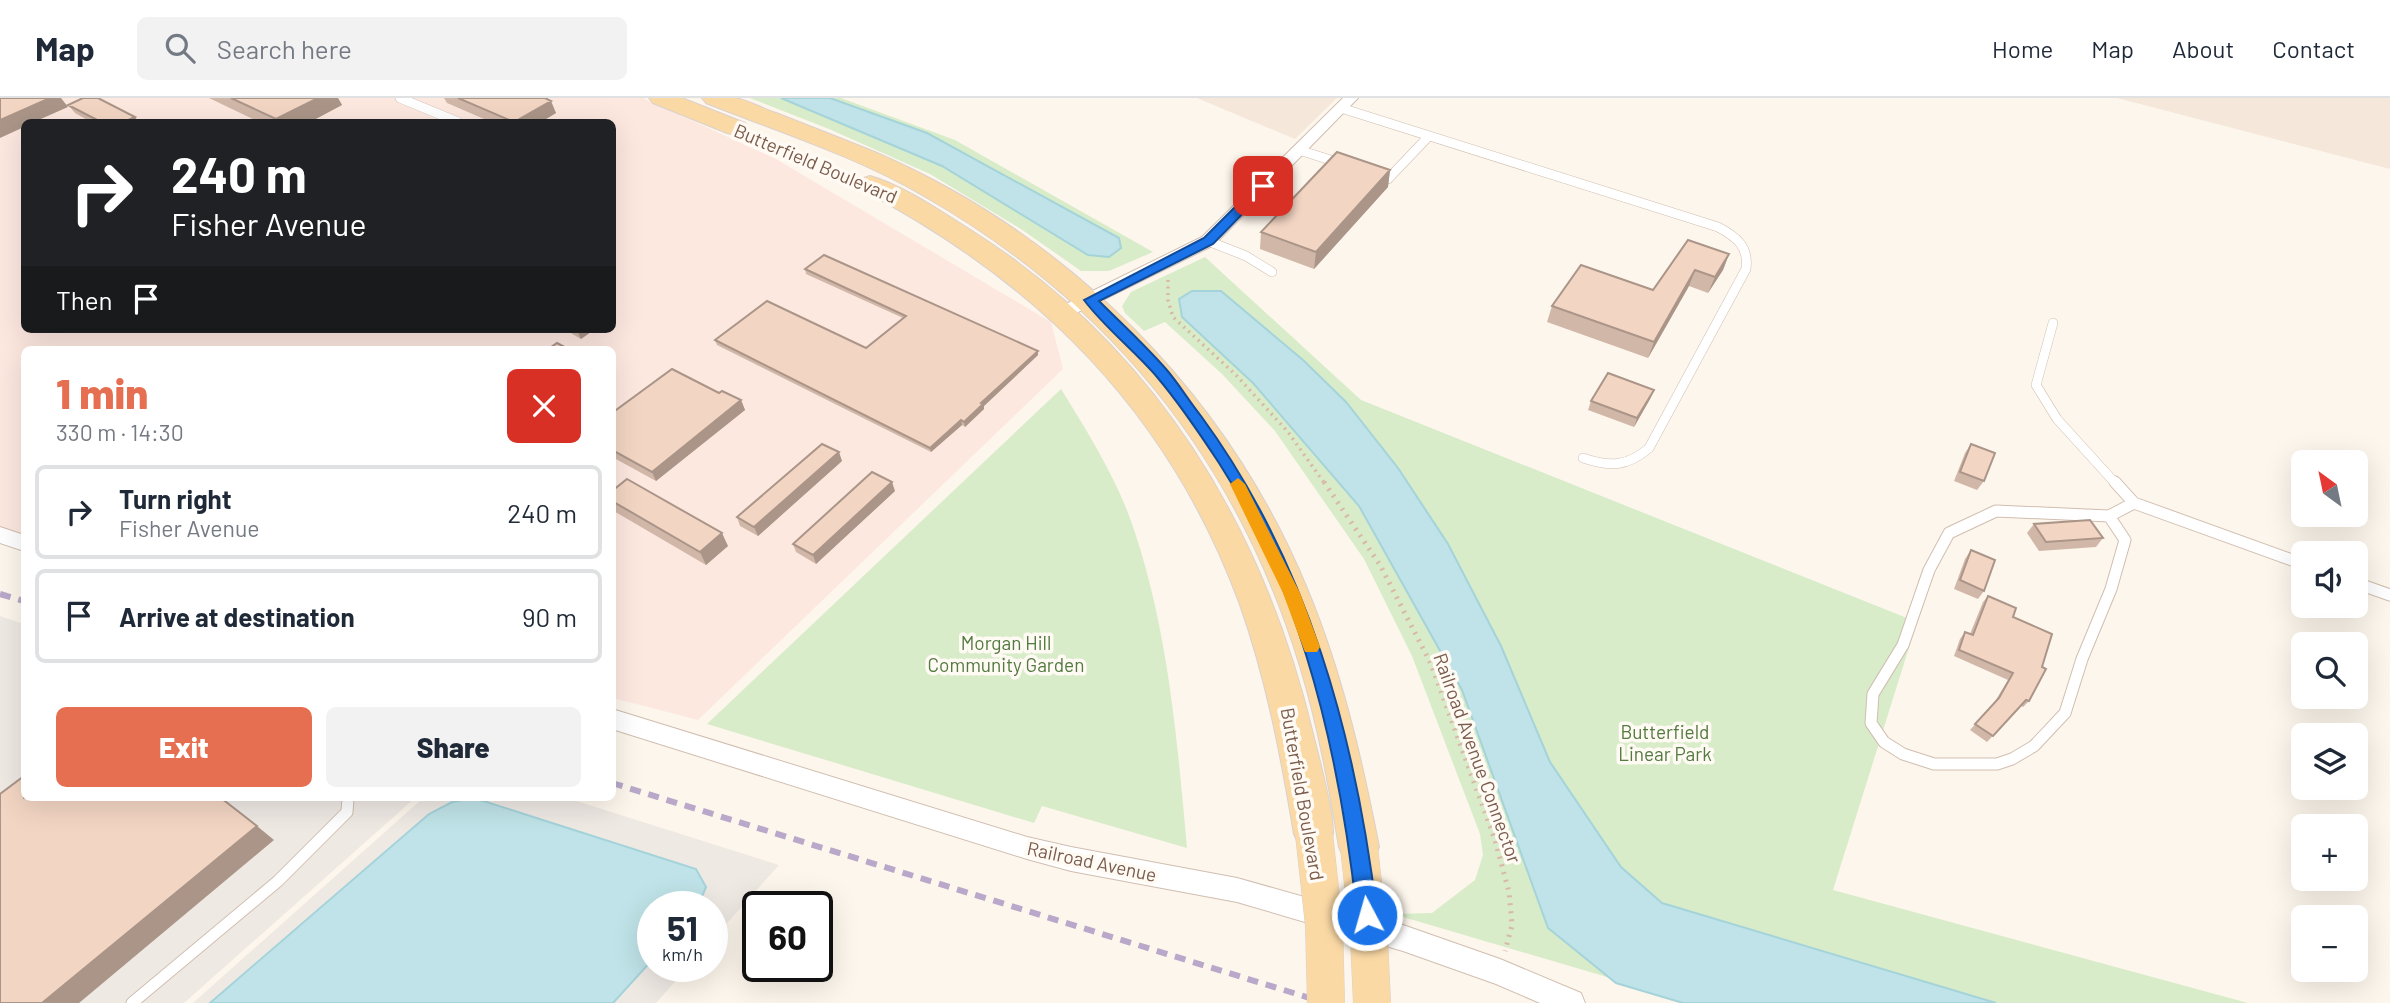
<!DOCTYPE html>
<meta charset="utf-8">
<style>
body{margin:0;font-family:Barlow,sans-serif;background:#f2f2f3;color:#1f2937;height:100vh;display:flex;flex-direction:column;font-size:26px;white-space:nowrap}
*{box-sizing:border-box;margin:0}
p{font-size:23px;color:#747a83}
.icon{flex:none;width:38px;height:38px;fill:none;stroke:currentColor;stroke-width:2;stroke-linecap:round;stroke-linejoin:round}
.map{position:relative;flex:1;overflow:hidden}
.details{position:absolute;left:21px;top:248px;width:595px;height:455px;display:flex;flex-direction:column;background:#fff;border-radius:10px;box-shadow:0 7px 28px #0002}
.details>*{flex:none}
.guide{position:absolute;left:21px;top:21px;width:595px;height:214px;border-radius:10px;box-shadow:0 7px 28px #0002;background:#202124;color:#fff;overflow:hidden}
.needle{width:46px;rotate:327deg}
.fabs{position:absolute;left:2291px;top:352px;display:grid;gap:14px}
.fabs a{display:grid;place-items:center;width:77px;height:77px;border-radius:10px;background:#fff;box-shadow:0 7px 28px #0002;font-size:35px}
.speed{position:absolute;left:637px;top:793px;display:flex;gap:14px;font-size:35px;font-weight:700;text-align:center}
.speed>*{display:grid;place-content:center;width:91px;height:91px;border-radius:50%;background:#fff;box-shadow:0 7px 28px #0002;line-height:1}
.speed small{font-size:18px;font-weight:400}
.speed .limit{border:4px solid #111;border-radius:10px;background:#fff;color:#111}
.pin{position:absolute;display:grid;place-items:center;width:60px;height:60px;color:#fff;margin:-30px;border-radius:14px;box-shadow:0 4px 10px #0006}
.me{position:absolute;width:77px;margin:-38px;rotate:354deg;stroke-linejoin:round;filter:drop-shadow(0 0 5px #0008)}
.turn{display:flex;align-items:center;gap:24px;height:147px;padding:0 35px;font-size:32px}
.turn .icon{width:91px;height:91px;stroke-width:2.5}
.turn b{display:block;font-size:49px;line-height:60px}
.then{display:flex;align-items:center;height:66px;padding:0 35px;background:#0003;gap:14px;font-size:26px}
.round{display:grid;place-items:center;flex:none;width:74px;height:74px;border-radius:10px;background:#f2f2f3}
.summary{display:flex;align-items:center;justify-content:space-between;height:119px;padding:0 35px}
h1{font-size:42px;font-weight:800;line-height:52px;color:#e76f51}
.action{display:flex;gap:14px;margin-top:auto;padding:14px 35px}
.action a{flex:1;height:80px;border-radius:10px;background:#e76f51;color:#fff;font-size:28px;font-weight:800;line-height:80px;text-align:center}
.action a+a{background:#f2f2f3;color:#1f2937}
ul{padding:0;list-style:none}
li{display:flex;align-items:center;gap:21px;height:94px;margin:0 14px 10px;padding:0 21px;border:4px solid #e0e1e3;border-radius:10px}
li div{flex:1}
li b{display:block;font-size:26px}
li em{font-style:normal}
header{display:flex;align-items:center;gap:42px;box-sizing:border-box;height:98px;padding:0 35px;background:#fff;border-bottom:2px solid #e0e1e3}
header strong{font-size:33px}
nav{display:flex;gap:38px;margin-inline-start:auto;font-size:24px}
.search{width:490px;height:63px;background:#f2f2f3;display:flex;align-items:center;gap:18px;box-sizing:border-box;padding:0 24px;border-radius:10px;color:#747a83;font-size:26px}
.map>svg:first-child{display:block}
.residential{fill:#f5e8da}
.commercial{fill:#fde8e0;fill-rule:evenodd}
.industrial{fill:#efe9e4}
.green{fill:#d8ecc9}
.water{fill:#bfe3e8;stroke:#a5d3da;stroke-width:2}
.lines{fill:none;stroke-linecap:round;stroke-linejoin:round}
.service-far1-casing{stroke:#d1beb0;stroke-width:10}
.service-casing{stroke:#d1beb0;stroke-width:13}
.minor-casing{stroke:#d1beb0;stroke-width:2}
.primary-casing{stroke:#dad1cd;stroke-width:2}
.path-far1{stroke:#d9b8a5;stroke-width:3.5;stroke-dasharray:2 4.5;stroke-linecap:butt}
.path{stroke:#d9b8a5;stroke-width:5;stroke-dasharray:2 6;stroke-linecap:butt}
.service-far1{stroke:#fff;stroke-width:9}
.service{stroke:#fff;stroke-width:11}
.minor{fill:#fff;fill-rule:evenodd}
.primary{fill:#fbd9a5;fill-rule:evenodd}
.rail{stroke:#b9a8c9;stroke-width:6;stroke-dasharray:11 8;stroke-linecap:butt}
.primary-bridge-casing{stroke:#dad1cd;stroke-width:38;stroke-linecap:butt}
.primary-bridge{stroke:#fbd9a5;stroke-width:37}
.wall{fill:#d1b7a8}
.shaded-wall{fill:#aa9588}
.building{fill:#f3d5c3;stroke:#aa9588;stroke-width:2}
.route{fill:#1a73e8;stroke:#114b97;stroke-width:2}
.slow{fill:#f59e0b}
.labels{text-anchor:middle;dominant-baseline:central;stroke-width:7;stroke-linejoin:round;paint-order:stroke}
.street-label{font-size:19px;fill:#7a5c4d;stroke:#fffaf3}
.park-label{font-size:19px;fill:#537a41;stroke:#fffaf3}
</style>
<header>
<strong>Map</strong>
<div class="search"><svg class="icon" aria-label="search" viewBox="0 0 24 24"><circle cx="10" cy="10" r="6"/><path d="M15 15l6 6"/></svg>Search here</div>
<nav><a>Home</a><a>Map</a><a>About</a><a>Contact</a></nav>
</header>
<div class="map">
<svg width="2390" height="905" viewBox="0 0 2390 905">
<rect width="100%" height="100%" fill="#fdf6ec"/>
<path class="residential" d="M1197,0H1337L1295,41Z
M2117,0H2390V71Z"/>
<path class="commercial" d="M0,0H643L776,61L1051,224L1063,271L698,622L613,600L612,252H24V439L0,431ZM24,24H612V231H24Z"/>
<path class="industrial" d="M0,518L24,526V700H415L184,905H0Z
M423,700H567L779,767L712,842V808H653V868H689L656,905H193Z"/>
<path class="green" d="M750,0H841L955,42L1153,154L1109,173H1081L1021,131L930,76L829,31Z
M1205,159L1361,302L1917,524L1833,792L2248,905H1695L1393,816L1432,815L1475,782L1483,757L1480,736L1412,558L1364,461L1275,333L1222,276L1165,224L1144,233L1125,215L1122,208L1131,194Z
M1061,291C1087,333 1114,376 1131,423C1168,528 1177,640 1187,750L1042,708L1034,725L707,626Z"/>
<path class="water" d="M781,0H830L927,35L1119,140L1121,150L1109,159L1088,157L942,68Z
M1192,193H1221L1303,262L1346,304L1398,370L1448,446L1501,548L1550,664L1621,769L1662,805L1996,905H1683L1616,885L1548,830L1462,592L1359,408L1253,285L1182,219L1179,201Z
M474,700L696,771L706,789L698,808H653V861L613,905H210L429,716L452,704Z"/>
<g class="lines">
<g class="service-far1-casing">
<path id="service-far1" d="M400,0L458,24
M1341,10L1718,129C1737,139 1749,149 1746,171L1649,350C1627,369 1610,369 1583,360
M1299,52L1343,66
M1378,78L1388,81L1428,39
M1208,143L1246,158L1272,174
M2053,225L2036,287L2057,321L2116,386"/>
</g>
<g class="service-casing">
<path id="service" d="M2115,384L2134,405L2303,466
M1996,413L2109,418L2125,442L2111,491L2082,561L2065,615L2034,648L2012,661L1997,666H1934L1903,656L1884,644L1871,625L1873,596L1903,547L1929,472L1949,435Z
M2109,418L2134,405
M2356,485L2390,497
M132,905L278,783L347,714L348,700"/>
</g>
<g class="minor-casing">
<path id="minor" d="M1343,0H1358L1214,147L1068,219H1056L1053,215L1056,211L1202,139Z
M0,429L24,437V453L0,445Z
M612,611L1027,739L1071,749L1237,780L1403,827L1500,861L1581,895L1585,905H1540L1496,886L1403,853L1237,804L1071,773L1027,761L612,631Z"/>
</g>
<g class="primary-casing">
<path id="primary" d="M649,0H682L745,25L748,30L745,35L736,37L727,35L653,5Z
M702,0C713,0 725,0 735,0C748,2 763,11 776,15C809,28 843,41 877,55C1070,139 1228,297 1308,493C1342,575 1362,662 1379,749L1373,762L1359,767L1345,762L1339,749C1329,688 1318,627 1300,568C1237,362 1111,205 924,98C856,58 779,34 706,5Z
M870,78C903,87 943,115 972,133C1155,249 1263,428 1313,636C1319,661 1333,710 1333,734C1333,739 1330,744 1328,749L1314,754L1300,749L1294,736C1281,658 1266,579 1239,504C1168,313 1039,185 861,91L857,86L861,81Z"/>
</g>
<path class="path-far1" d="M1168,182V202L1173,219L1236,277L1288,334L1325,386"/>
<path class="path" d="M1324,384L1380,467L1431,566L1495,742L1509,794L1512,827L1505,853"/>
<use href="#service-far1" class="service-far1"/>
<use href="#service" class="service"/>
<use href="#minor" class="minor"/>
<use href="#primary" class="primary"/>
<path class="rail" d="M0,496L24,503
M612,685L1326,905"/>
<g class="primary-bridge-casing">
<path id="primary-bridge" d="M1314,736L1324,827L1326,905
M1359,749L1369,840L1372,905"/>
</g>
<use href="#primary-bridge" class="primary-bridge"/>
</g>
<path class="wall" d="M209,0H338L342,7L310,24H259Z
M444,0H545L556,15L541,24H491L447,5Z
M68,7L135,19L138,24H91L75,15Z
M1390,72L1388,89L1314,171L1260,151L1261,134Z
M1729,156L1723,172L1708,195L1689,188L1648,260L1547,224L1552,208L1653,192Z
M805,171L1038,253V257L984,308V311L965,329L962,327L931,354L717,247L715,242L866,250L903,220L806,176Z
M564,231H595L581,241Z
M1654,292L1650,301L1634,329L1588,312L1591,303Z
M719,295L741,302L745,312L656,383L614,360L612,361V315Z
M1971,346L1984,383L1977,392L1954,383L1965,355Z
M842,363L758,438L740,428L737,419Z
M612,393L728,448L706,467L612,412Z
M895,393L816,466L796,454L793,446Z
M2034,426L2103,440L2096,449L2039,453L2027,435Z
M1971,452L1984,493L1978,501L1954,491L1965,461Z
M1988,498L2013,519L2029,603L2023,609L2021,608L1987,644L1970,632L1994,605L2008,582L1954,558L1960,541L1965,534L1970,536L1983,504Z"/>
<path class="shaded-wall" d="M50,0H61L68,9L34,24H24V29L0,40V22Z
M318,0H338L342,7L310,24H278L276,21Z
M551,3L556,15L541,24H514Z
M135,19L138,24H124Z
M1390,72L1388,89L1314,171L1316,154Z
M1729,156L1723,172L1708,195L1715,179Z
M1695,172L1689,188L1648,260L1654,244Z
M578,231H595L581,241L577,232Z
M1038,253V257L984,308V311L965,329L964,324L981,305Z
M1654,292L1650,301L1634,329L1637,320Z
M741,302L745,312L656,383L652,374Z
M961,322L962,327L931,354L930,350Z
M839,354L842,363L758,438L754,429Z
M892,384L895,393L816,466L813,457Z
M722,435L728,448L706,467L700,454Z
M257,728L274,742L79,905H42Z"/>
<path class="building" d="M0,0H50L0,22Z
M83,0H98L135,19L124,24H101L68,7Z
M231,0H318L276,21Z
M458,0H545L551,3L514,24Z
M1337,54L1390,72L1316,154L1261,134Z
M1688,142L1729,156L1715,179L1695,172L1654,244L1552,208L1581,167L1653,192Z
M824,157L1038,253L981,305L983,306L964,324L961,322L930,350L715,242L767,203L866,250L906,218L805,171Z
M557,245L570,252H547Z
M672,271L719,295L722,293L741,302L652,374L612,352V315Z
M1608,275L1654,292L1637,320L1591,303Z
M822,346L839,354L754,429L737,419Z
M1971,346L1995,355L1984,383L1960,374Z
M872,374L892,384L813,457L793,446Z
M627,381L722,435L700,454L612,403V393Z
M2090,422L2103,440L2046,444L2034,426Z
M1971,452L1995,462L1984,493L1960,482Z
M1988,498L2016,510L2013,519L2052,536L2042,569L2046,571L2029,603L2026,602L1993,638L1975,626L1999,600L2013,575L1959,552L1965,534L1973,537Z
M24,678V700H221L257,728L42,905H0V696Z"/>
<path class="route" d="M1263,85L1267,86V91L1213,146L1099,203C1121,225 1145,247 1166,271C1179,286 1189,303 1201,318C1308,464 1356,639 1377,817L1374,824L1367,827L1360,824L1357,817C1341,665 1303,495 1219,365C1200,336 1179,305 1157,279C1134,252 1105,230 1084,202L1204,140L1258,86Z"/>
<path class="slow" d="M1238,380L1245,386L1300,495L1320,549L1317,554H1305L1303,549L1283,495L1230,386Z"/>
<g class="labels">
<g class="street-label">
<text transform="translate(816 65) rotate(23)">Butterfield Boulevard</text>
<text transform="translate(1478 660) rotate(70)">Railroad Avenue Connector</text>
<text transform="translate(1303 696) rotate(80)">Butterfield Boulevard</text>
<text transform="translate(1092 763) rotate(12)">Railroad Avenue</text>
</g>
<g class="park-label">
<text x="1006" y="544">Morgan Hill<tspan x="1006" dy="22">Community Garden</tspan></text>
<text x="1665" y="633">Butterfield<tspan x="1665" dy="22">Linear Park</tspan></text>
</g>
</g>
</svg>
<div class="fabs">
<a><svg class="needle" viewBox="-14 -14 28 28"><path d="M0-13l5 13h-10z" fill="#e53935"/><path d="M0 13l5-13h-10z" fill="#747a83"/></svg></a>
<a><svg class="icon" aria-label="sound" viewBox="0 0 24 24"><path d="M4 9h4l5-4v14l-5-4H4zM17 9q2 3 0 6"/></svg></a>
<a><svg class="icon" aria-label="search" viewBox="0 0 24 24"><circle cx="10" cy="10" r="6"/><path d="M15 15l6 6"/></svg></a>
<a><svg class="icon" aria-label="layers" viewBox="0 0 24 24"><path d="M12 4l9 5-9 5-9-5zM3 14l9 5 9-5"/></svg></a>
<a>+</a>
<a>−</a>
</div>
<div class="speed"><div>51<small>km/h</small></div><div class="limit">60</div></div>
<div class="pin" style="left:1263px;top:88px;background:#d93025"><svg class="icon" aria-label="arrive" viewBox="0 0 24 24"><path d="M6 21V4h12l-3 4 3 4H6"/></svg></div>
<svg class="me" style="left:1367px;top:817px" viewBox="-20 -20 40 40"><circle r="17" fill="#1a73e8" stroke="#fff" stroke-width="3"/><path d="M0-11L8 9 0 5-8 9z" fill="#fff"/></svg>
<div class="guide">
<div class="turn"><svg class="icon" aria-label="right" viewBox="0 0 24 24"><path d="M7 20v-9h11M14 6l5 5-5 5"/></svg><div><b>240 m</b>Fisher Avenue</div></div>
<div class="then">Then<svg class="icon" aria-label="arrive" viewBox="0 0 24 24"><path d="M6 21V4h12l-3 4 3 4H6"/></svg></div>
</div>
<section class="details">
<div class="summary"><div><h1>1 min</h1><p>330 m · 14:30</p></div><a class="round" style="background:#d93025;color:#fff"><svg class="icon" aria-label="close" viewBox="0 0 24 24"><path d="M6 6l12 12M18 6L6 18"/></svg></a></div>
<ul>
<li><svg class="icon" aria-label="right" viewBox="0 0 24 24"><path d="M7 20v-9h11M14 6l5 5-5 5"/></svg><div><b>Turn right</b><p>Fisher Avenue</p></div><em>240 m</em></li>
<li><svg class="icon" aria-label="arrive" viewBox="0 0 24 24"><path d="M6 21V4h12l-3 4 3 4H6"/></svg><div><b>Arrive at destination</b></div><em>90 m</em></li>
</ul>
<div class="action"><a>Exit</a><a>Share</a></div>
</section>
</div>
